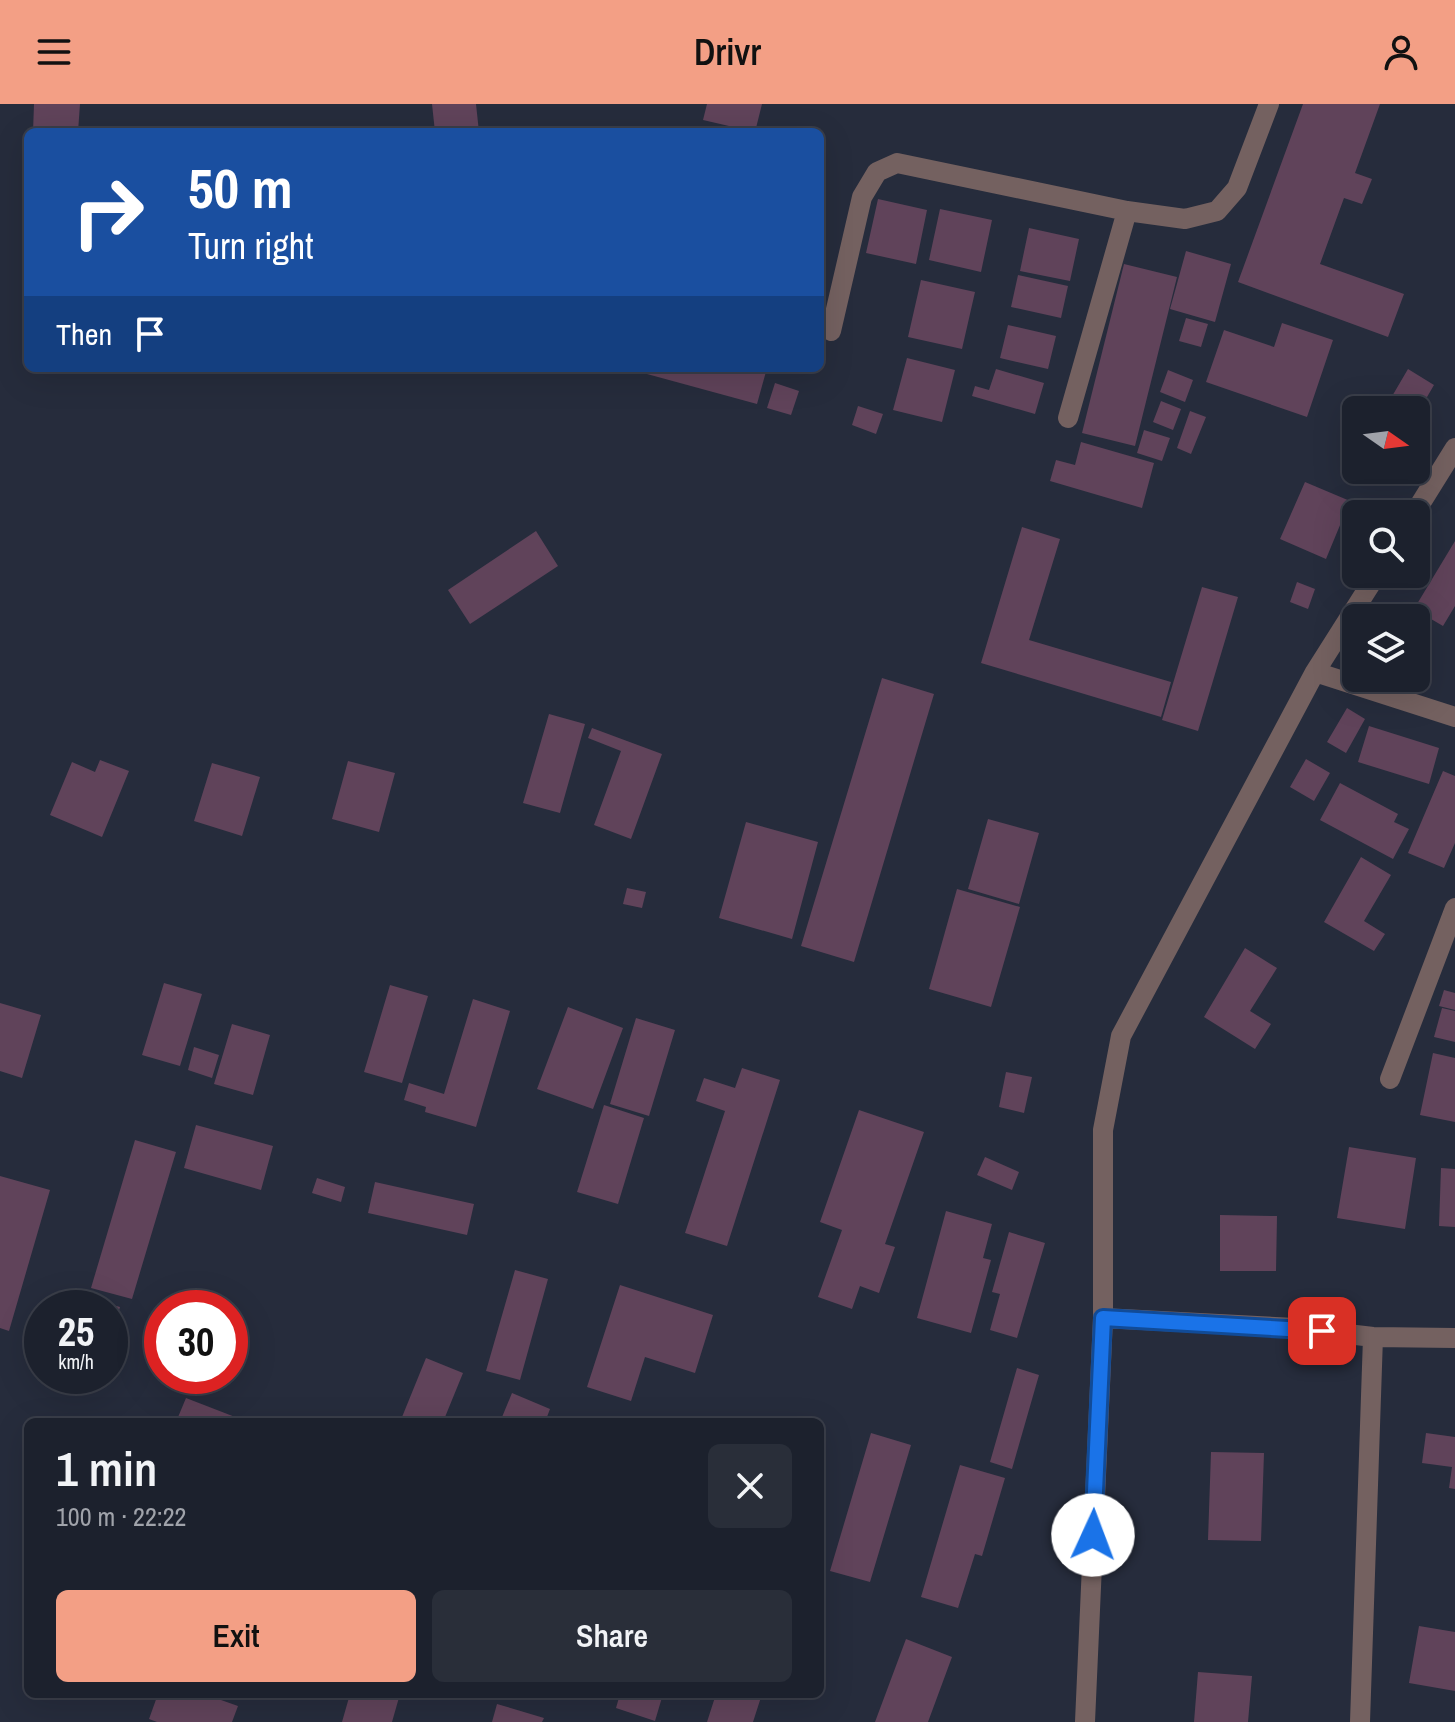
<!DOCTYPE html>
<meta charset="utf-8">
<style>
body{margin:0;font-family:"Archivo Narrow",sans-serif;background:#292e39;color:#f1f3f6;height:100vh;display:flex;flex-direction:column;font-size:30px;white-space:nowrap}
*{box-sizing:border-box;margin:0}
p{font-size:26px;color:#a0a3aa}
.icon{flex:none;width:44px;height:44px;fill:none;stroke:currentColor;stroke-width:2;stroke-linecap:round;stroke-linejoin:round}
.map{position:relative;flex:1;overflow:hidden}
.details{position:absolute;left:24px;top:1314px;width:800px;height:280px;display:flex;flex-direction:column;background:#1c212d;border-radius:12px;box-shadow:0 8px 32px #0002,0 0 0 2px #3a3e49}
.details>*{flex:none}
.banner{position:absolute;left:24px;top:24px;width:800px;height:244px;border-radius:12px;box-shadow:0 8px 32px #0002,0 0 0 2px #3a3e49;background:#1a4fa0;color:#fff;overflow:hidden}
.needle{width:52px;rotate:104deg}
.buttons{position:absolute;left:1342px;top:292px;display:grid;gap:16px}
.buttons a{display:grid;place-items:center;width:88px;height:88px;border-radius:12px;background:#1c212d;box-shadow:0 8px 32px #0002,0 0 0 2px #3a3e49;font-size:40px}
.speed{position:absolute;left:24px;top:1186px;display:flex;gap:16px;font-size:40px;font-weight:700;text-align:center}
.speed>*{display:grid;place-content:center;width:104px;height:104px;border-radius:50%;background:#1c212d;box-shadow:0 8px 32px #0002,0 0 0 2px #3a3e49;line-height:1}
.speed small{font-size:20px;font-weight:400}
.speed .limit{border:12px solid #d22;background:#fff;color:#111}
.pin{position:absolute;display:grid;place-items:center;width:68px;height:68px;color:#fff;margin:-34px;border-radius:16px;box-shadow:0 4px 12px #0006}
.me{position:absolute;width:88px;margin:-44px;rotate:2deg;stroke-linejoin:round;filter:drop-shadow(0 0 6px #0008)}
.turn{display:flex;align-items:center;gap:28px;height:168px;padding:0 32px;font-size:36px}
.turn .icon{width:104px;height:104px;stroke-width:2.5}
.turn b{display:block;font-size:56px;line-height:68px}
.then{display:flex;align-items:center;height:76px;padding:0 32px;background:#0003;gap:16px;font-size:30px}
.round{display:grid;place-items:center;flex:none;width:84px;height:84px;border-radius:12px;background:#292e39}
.headline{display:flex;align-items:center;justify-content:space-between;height:136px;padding:0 32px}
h1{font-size:48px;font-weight:600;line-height:60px}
.button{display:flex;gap:16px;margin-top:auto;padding:16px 32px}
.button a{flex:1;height:92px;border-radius:12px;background:#f39f85;color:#111;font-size:32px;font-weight:600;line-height:92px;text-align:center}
.button a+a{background:#292e39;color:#f1f3f6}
header{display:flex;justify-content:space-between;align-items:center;height:104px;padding:0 32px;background:#f39f85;color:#111;font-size:36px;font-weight:600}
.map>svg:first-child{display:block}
.building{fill:#60435a}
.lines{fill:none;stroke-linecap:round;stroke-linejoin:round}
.minor{stroke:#746160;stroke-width:20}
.route-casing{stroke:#114b97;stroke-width:20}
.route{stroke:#1a73e8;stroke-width:14}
</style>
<header><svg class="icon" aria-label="menu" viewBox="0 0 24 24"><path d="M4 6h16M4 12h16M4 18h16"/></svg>Drivr<svg class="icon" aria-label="person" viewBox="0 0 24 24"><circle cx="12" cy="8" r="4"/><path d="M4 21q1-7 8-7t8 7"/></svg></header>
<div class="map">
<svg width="1455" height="1618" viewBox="0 0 1455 1618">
<rect width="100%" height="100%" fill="#262c3c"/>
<path class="building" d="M34,0H80L78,28H33Z
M432,0H476L479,28H435Z
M707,0H762L755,28L703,16Z
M1303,0H1380L1355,69L1372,75L1362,100L1344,94L1320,160L1404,190L1388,233L1238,178Z
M878,95L927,106L916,160L866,149Z
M940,105L992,116L981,168L929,156Z
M1029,124L1079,135L1070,177L1020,167Z
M1186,147L1231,160L1215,218L1170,205Z
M1124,160L1177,173L1135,342L1082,329Z
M1018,171L1068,182L1061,214L1011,203Z
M921,176L975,188L962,245L908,233Z
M1186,214L1208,220L1201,243L1179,237Z
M1282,219L1333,236L1307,313L1206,278L1224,226L1274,243Z
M1008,221L1056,232L1048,265L1000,254Z
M907,254L955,266L942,318L893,306Z
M637,264H767L757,300L636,267Z
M996,265L1044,279L1035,310L972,292L975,282L989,286Z
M1408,265L1434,281L1416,312V306H1384Z
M1168,266L1193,276L1185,298L1160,288Z
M775,279L799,287L791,311L767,304Z
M1161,297L1181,305L1173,326L1153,318Z
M858,302L883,310L876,330L852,321Z
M1190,307L1206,313L1191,350L1177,344Z
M1144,326L1170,334L1162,357L1137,349Z
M1081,338L1154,359L1142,404L1050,377L1056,356L1075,361Z
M1305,378L1350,397L1326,455L1280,435Z
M1022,423L1060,435L1029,536L1171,578L1161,613L981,559Z
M536,427L558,462L470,520L448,486Z
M1455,437V502L1443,522L1414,505Z
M1297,478L1315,485L1308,505L1290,498Z
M1202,483L1238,493L1198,627L1162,616Z
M882,574L934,590L854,858L801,842Z
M1347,604L1365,615L1346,649L1327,638Z
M549,610L585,620L560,709L523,699Z
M1369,622L1439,644L1429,680L1358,658Z
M592,624L662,650L631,735L594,721L621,647L588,634Z
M1306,655L1330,669L1314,697L1290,683Z
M100,656L129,667L102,733L50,711L72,658L95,668Z
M348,657L395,669L379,728L332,715Z
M212,659L260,673L242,732L194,717Z
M1443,667L1455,672V739L1444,764L1408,749Z
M1340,679L1398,710L1394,718L1409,725L1393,755L1320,716Z
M988,715L1039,729L1019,800L968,785Z
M746,718L818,738L792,835L719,814Z
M1361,753L1391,771L1364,817L1385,830L1374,847L1324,818Z
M627,784L646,788L642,804L623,800Z
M957,785L1020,803L991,903L929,885Z
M1245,844L1277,864L1250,907L1271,920L1255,945L1204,913Z
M164,879L202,890L180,962L142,951Z
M390,881L428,892L402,979L364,968Z
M1444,886L1455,889V906L1439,902Z
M473,895L510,907L476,1023L425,1008L426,1003L404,996L409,979L444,990Z
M0,899L41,911L22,974L0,967Z
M568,903L623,924L593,1005L537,985Z
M1442,904L1455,907V938L1434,933Z
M636,914L675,926L649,1012L610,1000Z
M232,920L270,931L253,991L214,980Z
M194,943L219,951L212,974L188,966Z
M1433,949L1455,954V1018L1420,1011Z
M742,964L780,976L727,1142L685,1129L725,1007L696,997L704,974L735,984Z
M1006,968L1032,973L1024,1009L999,1003Z
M604,1001L644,1014L618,1100L577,1088Z
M859,1006L924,1028L885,1140L895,1143L879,1189L860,1182L852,1205L818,1193L842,1126L820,1118Z
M196,1021L273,1042L261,1086L184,1064Z
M135,1036L176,1048L132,1195L91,1184Z
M1349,1043L1416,1054L1405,1125L1337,1114Z
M985,1053L1019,1068L1012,1086L977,1071Z
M1441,1064L1455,1065V1123L1439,1122Z
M0,1072L50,1086L9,1227L0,1224Z
M317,1074L345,1083L341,1098L312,1089Z
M375,1078L474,1100L467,1131L368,1109Z
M946,1107L992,1120L983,1154L991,1156L971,1229L917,1214Z
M1220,1111L1277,1112L1276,1167H1220Z
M1009,1128L1045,1139L1017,1234L990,1226L1000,1190L992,1188Z
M515,1166L548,1175L520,1276L486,1267Z
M620,1181L713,1211L695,1269L645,1253L631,1297L587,1283Z
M80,1192L120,1203L111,1234L110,1204H76Z
M426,1254L463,1269L443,1318H400Z
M1017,1264L1039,1271L1012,1365L990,1358Z
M512,1289L550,1305L545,1318H500Z
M186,1294L248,1318H176Z
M871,1329L911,1341L870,1478L830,1467Z
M1426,1329L1455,1333V1385L1449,1384L1452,1363L1422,1359Z
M1211,1348L1264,1349L1261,1437L1208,1436Z
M960,1361L1005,1374L982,1452L975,1450L958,1504L921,1493Z
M1419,1522L1455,1528V1587L1409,1579Z
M906,1535L952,1553L928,1618H875Z
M1198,1568L1252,1572L1248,1618H1194Z
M158,1590H204L238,1602L232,1618H157L149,1615Z
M350,1590H400L392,1618H342Z
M620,1590H663L655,1617L616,1604Z
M716,1590H762L753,1618H707Z
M497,1600L544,1614L542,1618H492Z"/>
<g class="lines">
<path class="minor" d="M831,227L862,93L877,68L897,59L1127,107L1185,115L1217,107L1237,84L1269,0
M1068,314L1127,107
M1414,410L1455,344
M1315,568L1455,613
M1390,975L1455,804
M1103,1214L1296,1224L1373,1233L1455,1234
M1085,1618L1103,1214V1026L1121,932L1315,568L1377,470
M1360,1618L1373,1233"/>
</g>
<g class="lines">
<g class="route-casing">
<path id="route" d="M1093,1431L1103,1214L1322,1227"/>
</g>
<use href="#route" class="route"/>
</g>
</svg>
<div class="buttons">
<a><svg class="needle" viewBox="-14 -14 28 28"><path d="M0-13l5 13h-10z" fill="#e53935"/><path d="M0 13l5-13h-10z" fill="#a0a3aa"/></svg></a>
<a><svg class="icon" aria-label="search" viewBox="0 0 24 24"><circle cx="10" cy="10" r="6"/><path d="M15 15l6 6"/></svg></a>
<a><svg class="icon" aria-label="layers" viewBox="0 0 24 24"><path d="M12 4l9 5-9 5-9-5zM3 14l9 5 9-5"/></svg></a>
</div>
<div class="speed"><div>25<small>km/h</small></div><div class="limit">30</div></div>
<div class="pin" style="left:1322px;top:1227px;background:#d93025"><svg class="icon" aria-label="arrive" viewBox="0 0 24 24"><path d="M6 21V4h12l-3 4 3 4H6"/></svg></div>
<svg class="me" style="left:1093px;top:1431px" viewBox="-20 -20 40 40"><circle r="19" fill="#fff"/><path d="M0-13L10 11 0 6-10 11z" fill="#1a73e8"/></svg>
<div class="banner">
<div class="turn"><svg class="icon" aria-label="right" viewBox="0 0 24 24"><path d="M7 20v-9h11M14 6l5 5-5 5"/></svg><div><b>50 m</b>Turn right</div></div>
<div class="then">Then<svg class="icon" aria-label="arrive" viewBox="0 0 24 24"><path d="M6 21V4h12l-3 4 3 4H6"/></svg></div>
</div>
<section class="details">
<div class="headline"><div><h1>1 min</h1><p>100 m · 22:22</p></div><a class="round"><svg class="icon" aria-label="close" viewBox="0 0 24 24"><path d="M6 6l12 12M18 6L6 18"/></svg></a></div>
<div class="button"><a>Exit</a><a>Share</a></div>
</section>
</div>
